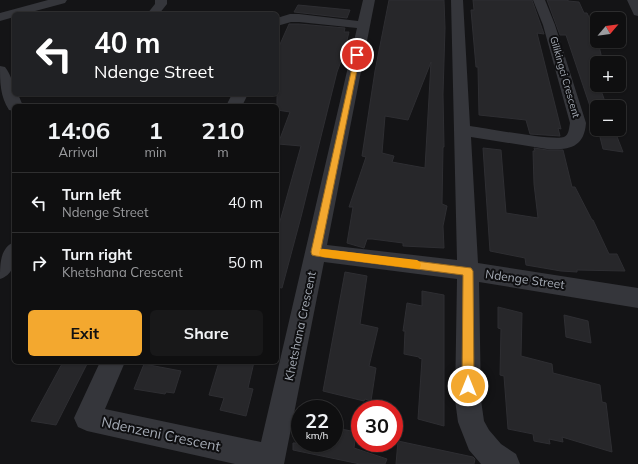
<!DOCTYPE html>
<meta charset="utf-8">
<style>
body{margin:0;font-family:Mulish,sans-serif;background:#181819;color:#f1f3f6;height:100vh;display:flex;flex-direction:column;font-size:15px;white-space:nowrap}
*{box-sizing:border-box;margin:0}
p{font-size:13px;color:#9b9c9f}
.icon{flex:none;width:22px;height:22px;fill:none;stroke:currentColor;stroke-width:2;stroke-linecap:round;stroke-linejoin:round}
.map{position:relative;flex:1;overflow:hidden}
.details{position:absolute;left:12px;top:104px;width:267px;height:260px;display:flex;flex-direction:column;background:#0f0f10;border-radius:6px;box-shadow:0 1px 3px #0004,0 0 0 1px #2f2f30}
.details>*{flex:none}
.hud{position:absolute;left:12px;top:12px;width:267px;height:84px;border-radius:6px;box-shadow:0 1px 3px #0004,0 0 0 1px #2f2f30;background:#202124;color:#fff;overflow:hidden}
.needle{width:26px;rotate:61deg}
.controls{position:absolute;left:590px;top:12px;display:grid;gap:8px}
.controls a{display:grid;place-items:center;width:36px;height:36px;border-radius:6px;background:#0f0f10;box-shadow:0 1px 3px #0004,0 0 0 1px #2f2f30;font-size:20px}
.speed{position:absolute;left:291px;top:400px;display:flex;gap:8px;font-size:20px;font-weight:700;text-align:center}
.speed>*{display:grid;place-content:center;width:52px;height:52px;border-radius:50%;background:#0f0f10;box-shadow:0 1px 3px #0004,0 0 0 1px #2f2f30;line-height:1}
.speed small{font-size:10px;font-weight:400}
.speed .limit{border:6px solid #d22;background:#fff;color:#111}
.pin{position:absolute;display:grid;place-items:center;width:34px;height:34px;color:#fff;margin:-17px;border:2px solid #fff;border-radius:50%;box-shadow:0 1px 4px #0007}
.me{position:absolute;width:44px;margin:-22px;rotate:0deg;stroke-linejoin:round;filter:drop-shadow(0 0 3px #0008)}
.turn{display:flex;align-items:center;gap:14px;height:84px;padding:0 16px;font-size:18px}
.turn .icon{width:52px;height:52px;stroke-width:2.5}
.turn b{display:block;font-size:28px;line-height:34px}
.eta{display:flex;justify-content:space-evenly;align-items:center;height:68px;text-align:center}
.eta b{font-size:24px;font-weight:700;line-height:28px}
.primary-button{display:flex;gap:8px;margin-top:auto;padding:8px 16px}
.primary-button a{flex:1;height:46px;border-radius:6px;background:#f3a82f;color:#111;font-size:16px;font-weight:700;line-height:46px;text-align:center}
.primary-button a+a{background:#181819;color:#f1f3f6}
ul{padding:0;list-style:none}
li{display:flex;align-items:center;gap:12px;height:60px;padding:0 16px;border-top:1px solid #2f2f30}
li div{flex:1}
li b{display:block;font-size:15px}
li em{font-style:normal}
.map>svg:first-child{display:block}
.building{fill:#27272a;stroke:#2e2e32;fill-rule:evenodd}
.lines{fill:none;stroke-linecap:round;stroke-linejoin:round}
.street{fill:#35363b;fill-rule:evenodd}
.route{fill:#f3a82f;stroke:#9e6d1f}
.slow{fill:#f59e0b}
.labels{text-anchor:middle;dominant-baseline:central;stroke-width:4;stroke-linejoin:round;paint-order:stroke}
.far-street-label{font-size:10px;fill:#a6acb6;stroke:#0f0f11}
.street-label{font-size:12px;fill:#a6acb6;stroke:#0f0f11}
.near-street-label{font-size:14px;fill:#a6acb6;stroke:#0f0f11}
</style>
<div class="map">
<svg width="638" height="464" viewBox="0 0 638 464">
<rect width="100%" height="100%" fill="#141416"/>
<path class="building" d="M389,0H444L445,28L443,94L444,147H443L442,204L447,206L443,226L444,248L403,246V243L372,239H367L364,248L347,243L353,207H349L366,157L362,156L375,71ZM431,62L425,168L392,162L394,156L382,153L385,116L408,120Z
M473,0H532L544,34L537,33L561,129L558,128L560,136L530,134L526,120L479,115L478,67H476L471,10H474Z
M547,0H568V1L579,2L584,13H587L597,34V41H600L603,46H599L603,63L597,62V85H599L607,107H597V127L566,35H560Z
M298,5L350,10L347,18L294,12Z
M289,24H299L345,28L344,32H349L342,61H341L337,72L301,217L282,288L277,287V232L301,146L278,144L290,112L277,110V51Z
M598,129H614L623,152L603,149Z
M483,148L501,150L506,213L538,218L534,184L533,151H535L534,148L547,150H563L572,187H575L592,220H593L609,254H617L625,271L577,270V272L561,271L526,265L525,258L490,251Z
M345,272L367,276L360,324L378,328L369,366L376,368L371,401L365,399L364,401L323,391Z
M422,291L444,295V426L418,419L422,359L419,358V357L404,354L405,331H403L407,303L422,306Z
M498,307L522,313L521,356L552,364L553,373L600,385L602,402L606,403L612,452L562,437L563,442L549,439L550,444L534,441L533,434L508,429L504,376L500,375L501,329L498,328Z
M564,315L588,321L591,343L566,337Z
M63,362H88L56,425L31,421Z
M219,362H254L248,388L253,389L246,416L220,410L224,398L209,395Z
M144,364L181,371L174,393L166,392L165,394L134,389Z
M341,429L356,432L354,448L387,459L385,464H360L293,450V443H334V432L341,434Z
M398,441L473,457L475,459L474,464H396Z"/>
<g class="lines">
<path class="street" d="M48,0H67L65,3L24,14H14V17L0,21V13Z
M155,0H167V4L159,14H147L155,4Z
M363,0H375L327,245L457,260L451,0H463L470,126C486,128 553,141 564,137C569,135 569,128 570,123L543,25L533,0H545L555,25L586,123C584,148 569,150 547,149L471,137L478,263L638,288V308L479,282L481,400L484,421L489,430L501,444L516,454L520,464H481L469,450L458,422L455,400L457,279L324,262L284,464H235L87,431L78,427L74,418L100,362H125L105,409L261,442L357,28L299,22H291L277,26V18L290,14H299L358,21Z
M627,0H638V16L634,15Z
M0,66L5,67C11,75 14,84 14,94H18L23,106H14V111L9,110C0,96 0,82 0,66Z
M232,94H248L242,106H226Z
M14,242C14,258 17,273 0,279C0,264 0,248 14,242Z"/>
</g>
<path class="route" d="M355,54L360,55L321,249L471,268L473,271L474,386L472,390L468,392L464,390L462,386L463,275L316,256L312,255L311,252Z"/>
<path class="slow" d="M323,249L417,260L420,262L421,265L420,268L417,269L323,257L320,256L319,253L320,250Z"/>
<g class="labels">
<g class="far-street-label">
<text transform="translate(565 77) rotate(74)">Gilikingci Crescent</text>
</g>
<g class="street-label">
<text transform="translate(525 279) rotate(8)">Ndenge Street</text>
<text transform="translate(300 326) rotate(-78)">Khetshana Crescent</text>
</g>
<g class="near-street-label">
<text transform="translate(161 434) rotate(12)">Ndenzeni Crescent</text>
</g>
</g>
</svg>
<div class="controls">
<a><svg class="needle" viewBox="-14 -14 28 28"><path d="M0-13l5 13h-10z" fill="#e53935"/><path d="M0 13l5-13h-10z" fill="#9b9c9f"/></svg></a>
<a>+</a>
<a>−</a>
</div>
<div class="speed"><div>22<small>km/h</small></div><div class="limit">30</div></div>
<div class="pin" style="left:357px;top:55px;background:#d93025"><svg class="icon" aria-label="arrive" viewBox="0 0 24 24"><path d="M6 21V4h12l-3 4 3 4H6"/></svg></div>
<svg class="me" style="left:468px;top:386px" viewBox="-20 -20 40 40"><circle r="17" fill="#f3a82f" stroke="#fff" stroke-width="3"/><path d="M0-11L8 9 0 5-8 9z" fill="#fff"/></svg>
<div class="hud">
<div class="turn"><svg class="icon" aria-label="left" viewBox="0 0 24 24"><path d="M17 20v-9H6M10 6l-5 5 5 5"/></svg><div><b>40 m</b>Ndenge Street</div></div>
</div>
<section class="details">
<div class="eta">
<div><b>14:06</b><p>Arrival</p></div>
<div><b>1</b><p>min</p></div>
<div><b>210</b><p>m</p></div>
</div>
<ul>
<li><svg class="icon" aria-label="left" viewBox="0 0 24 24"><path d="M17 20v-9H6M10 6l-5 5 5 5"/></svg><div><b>Turn left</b><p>Ndenge Street</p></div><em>40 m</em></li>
<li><svg class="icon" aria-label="right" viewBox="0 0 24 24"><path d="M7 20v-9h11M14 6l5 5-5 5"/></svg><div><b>Turn right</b><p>Khetshana Crescent</p></div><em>50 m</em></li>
</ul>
<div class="primary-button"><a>Exit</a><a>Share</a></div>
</section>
</div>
